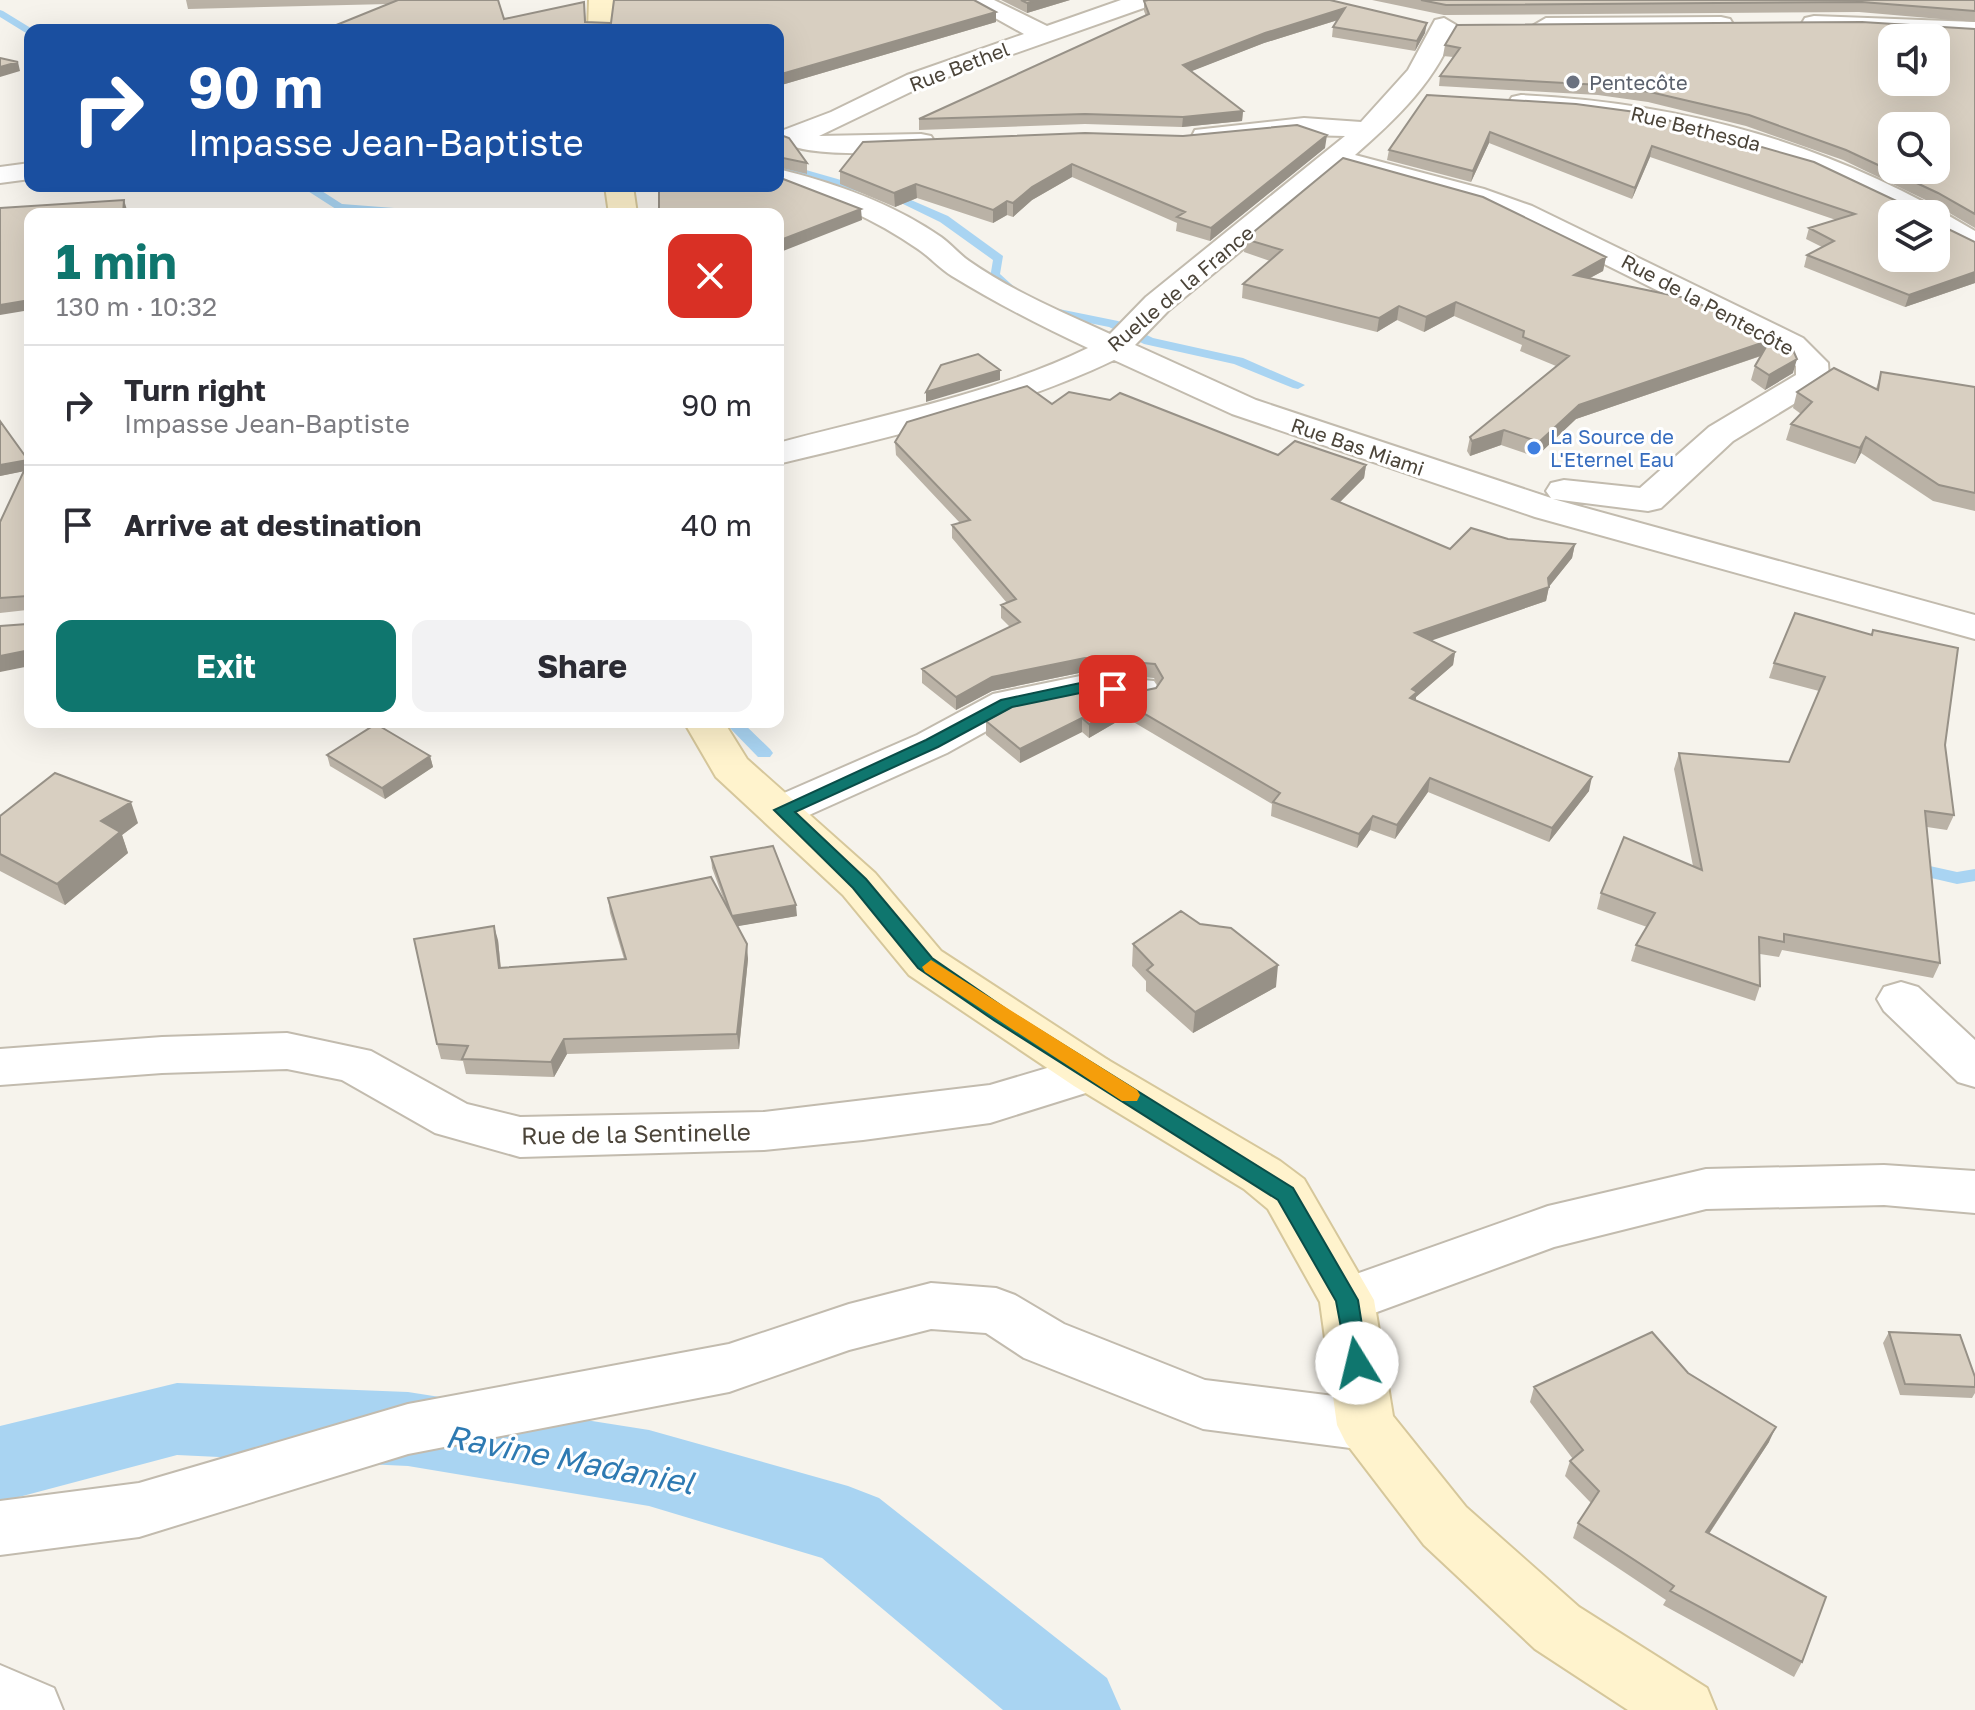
<!DOCTYPE html>
<meta charset="utf-8">
<style>
body{margin:0;font-family:"Golos Text",sans-serif;background:#f2f2f3;color:#2b2b33;height:100vh;display:flex;flex-direction:column;font-size:30px;white-space:nowrap}
*{box-sizing:border-box;margin:0}
p{font-size:26px;color:#7c7c81}
.icon{flex:none;width:44px;height:44px;fill:none;stroke:currentColor;stroke-width:2;stroke-linecap:round;stroke-linejoin:round}
.map{position:relative;flex:1;overflow:hidden}
.drawer{position:absolute;left:24px;top:208px;width:760px;height:520px;display:flex;flex-direction:column;background:#fff;border-radius:16px;box-shadow:0 8px 32px #0002}
.drawer>*{flex:none}
.guide{position:absolute;left:24px;top:24px;width:760px;height:168px;border-radius:16px;box-shadow:0 8px 32px #0002;background:#1a4fa0;color:#fff;overflow:hidden}
.buttons{position:absolute;left:1878px;top:24px;display:grid;gap:16px}
.buttons a{display:grid;place-items:center;width:72px;height:72px;border-radius:16px;background:#fff;box-shadow:0 8px 32px #0002;font-size:40px}
.pin{position:absolute;display:grid;place-items:center;width:68px;height:68px;color:#fff;margin:-34px;border-radius:16px;box-shadow:0 4px 12px #0006}
.me{position:absolute;width:88px;margin:-44px;rotate:351deg;stroke-linejoin:round;filter:drop-shadow(0 0 6px #0008)}
.turn{display:flex;align-items:center;gap:28px;height:168px;padding:0 32px;font-size:36px}
.turn .icon{width:104px;height:104px;stroke-width:2.5}
.turn b{display:block;font-size:56px;line-height:68px}
.round{display:grid;place-items:center;flex:none;width:84px;height:84px;border-radius:16px;background:#f2f2f3}
.head{display:flex;align-items:center;justify-content:space-between;height:136px;padding:0 32px}
h1{font-size:48px;font-weight:700;line-height:60px;color:#0f766e}
.button{display:flex;gap:16px;margin-top:auto;padding:16px 32px}
.button a{flex:1;height:92px;border-radius:16px;background:#0f766e;color:#fff;font-size:32px;font-weight:700;line-height:92px;text-align:center}
.button a+a{background:#f2f2f3;color:#2b2b33}
ul{padding:0;list-style:none}
li{display:flex;align-items:center;gap:24px;height:120px;padding:0 32px;border-top:2px solid #e1e1e2}
li div{flex:1}
li b{display:block;font-size:30px}
li em{font-style:normal}
.map>svg:first-child{display:block}
.lines{fill:none;stroke-linecap:round;stroke-linejoin:round}
.stream{fill:#a9d4f2;fill-rule:evenodd}
.canal{fill:#a9d4f2;fill-rule:evenodd}
.street-casing{stroke:#c2bbae;stroke-width:4}
.secondary-casing{stroke:#d6c79b;stroke-width:4}
.street{fill:#fff;fill-rule:evenodd}
.secondary{fill:#fff3cd;fill-rule:evenodd}
.wall{fill:#bab2a6}
.shaded-wall{fill:#979187}
.building{fill:#d8cfc1;stroke:#979187;stroke-width:2;fill-rule:evenodd}
.route{fill:#0f766e;stroke:#0a4d48;stroke-width:2}
.slow{fill:#f59e0b}
.worship-dot{fill:#6b7280;stroke:#fff;stroke-width:3}
.shop-dot{fill:#3f7fe0;stroke:#fff;stroke-width:3}
.labels{text-anchor:middle;dominant-baseline:central;stroke-width:6;stroke-linejoin:round;paint-order:stroke}
.far-street-label{font-size:20px;fill:#4b4439;stroke:#fff}
.far-worship-label{font-size:20px;fill:#5b616d;stroke:#fff;text-anchor:start}
.far-shop-label{font-size:20px;fill:#366cbe;stroke:#fff;text-anchor:start}
.street-label{font-size:24px;fill:#4b4439;stroke:#fff}
.near-water-label{font-size:32px;font-style:italic;fill:#2e7ab2;stroke:#fff}
</style>
<div class="map">
<svg width="1975" height="1710" viewBox="0 0 1975 1710">
<rect width="100%" height="100%" fill="#f6f3ec"/>
<g class="lines">
<path class="stream" d="M0,10L3,11L34,30L26,33L0,17Z
M778,162L911,200L948,216L1003,256L1000,274L1022,294L1012,297L990,278L993,260L940,222L903,204L778,169Z
M300,186H314L342,204L420,210L426,214L339,211Z
M1049,307L1118,321L1153,338L1243,358L1305,385L1298,389L1293,388L1234,364L1144,344L1109,327L1044,314V308Z
M724,722H742L770,749L773,753L770,757H758Z
M1907,861L1957,872L1975,869V881L1957,884L1901,871L1898,867L1901,863Z"/>
<path class="canal" d="M177,1383L408,1392L649,1430L848,1486L879,1498L1107,1678L1121,1710H1003L822,1558L649,1506L408,1466L177,1455L0,1502V1426Z"/>
<g class="street-casing">
<path id="street" d="M963,0H994L1047,26L1121,0H1156L1152,5L925,85L819,136L921,134L931,136L935,142L931,148C905,154 793,159 778,138L781,131L831,112L907,75L1024,34Z
M1814,16L1975,22V36L1805,28L1802,23L1805,18Z
M1721,17L1730,19L1733,24L1730,29L1546,32L1534,25L1546,18Z
M1444,18L1456,25C1440,78 1395,120 1355,155L1484,189L1532,206L1803,338L1828,363L1829,378L1825,385L1733,441L1661,508L1648,511L1553,499L1975,615V639L1535,517L1232,414L1114,360C1015,408 886,438 778,464V443C882,415 991,395 1088,348C1041,326 996,303 952,276C939,268 930,257 918,249C876,220 828,198 778,185V169C835,183 892,203 941,237C951,244 959,254 969,261C1012,291 1062,312 1110,334L1146,297L1345,136L1304,135L1205,144L1195,142L1192,136L1195,130L1304,118L1361,122L1408,70L1435,20ZM1341,168L1464,201L1512,218L1781,352L1796,366V375L1709,427L1640,488L1564,480L1551,483L1546,491L1551,498L1256,400L1135,345L1168,311Z
M1521,95C1688,103 1833,145 1975,231V253L1936,233V214H1905L1823,173L1723,139L1625,119L1512,109L1508,103L1512,97Z
M30,163V179L0,183V167Z
M1085,675L1154,681L1160,690L1154,699L1140,702L1085,699L1019,713L947,753L798,820L783,824L768,820L762,810L768,800L917,735L993,694Z
M1901,982L1918,987L1975,1040V1087L1958,1082L1884,1011L1877,999L1884,987Z
M287,1033L371,1051L467,1104L520,1117L764,1112L990,1085L1091,1055L1108,1060L1116,1073L1108,1086L990,1123L863,1140L764,1150L520,1157L435,1133L342,1080L287,1069L162,1073L0,1085V1049L162,1037Z
M1884,1165L1975,1171V1213L1884,1205L1706,1209L1554,1247L1347,1323L1328,1316L1320,1300L1328,1284L1548,1206L1706,1169Z
M931,1283L996,1288L1015,1295L1064,1324L1205,1380L1366,1400L1386,1407L1395,1425L1386,1443L1366,1450L1203,1429L1024,1358L986,1333L931,1329L849,1350L729,1392L408,1454L139,1537L0,1555V1501L139,1483L408,1404L729,1344L849,1304Z
M0,1665L54,1688L63,1710H0Z"/>
</g>
<g class="secondary-casing">
<path id="secondary" d="M589,0H613L612,30H588Z
M605,186H633L637,214H609Z
M684,722H724L747,759L875,873L941,951L1108,1060L1280,1161L1304,1179L1374,1300L1393,1416L1466,1507L1579,1607L1707,1688L1716,1710H1628L1535,1649L1424,1545L1346,1443L1337,1425L1320,1302L1268,1209L1244,1189L1074,1086L909,975L843,895L716,777Z"/>
</g>
<use href="#street" class="street"/>
<use href="#secondary" class="secondary"/>
</g>
<path class="wall" d="M186,0H498L504,19L584,2L586,22L611,23L996,12V22L778,86V30H324L388,4L188,9Z
M1001,0H1070L1027,13Z
M1330,0L1425,33L1415,51L1332,37L1333,27L1338,20L1264,43L1191,71L1243,111L1242,121L1182,127L1085,124L919,130V119L1146,16L1144,11V1Z
M1372,0H1975V22L1859,12L1444,15Z
M1975,29V228L1934,204L1843,160L1746,126L1648,102L1598,95L1439,86L1440,76L1453,57L1443,56L1445,45Z
M1576,104L1938,224L1975,242V283L1905,307L1804,267L1807,255L1822,247L1806,239L1809,228L1836,220L1650,157L1632,199L1489,143L1471,182L1387,160L1389,150Z
M778,134L807,163V174L778,167Z
M1183,136L1325,148L1210,241L1176,231L1177,223L1072,177L1032,200L1013,217L1007,215L993,223L917,198L895,207L840,184V171Z
M1245,239L1606,257L1603,271L1590,278L1690,299L1793,373L1765,390L1751,380L1755,366L1761,356L1576,419L1536,457L1501,445L1470,456L1467,451L1470,437L1556,366L1520,351L1522,345L1454,316L1424,332L1397,320L1377,332L1242,298L1243,284L1270,261L1244,252Z
M1881,372L1975,387V511L1933,501L1861,453L1855,464L1786,440L1791,424L1801,414L1793,408L1797,392L1876,389Z
M1052,404L1278,455L1366,465L1364,478L1340,502L1450,549L1508,539L1575,544L1572,558L1549,586L1546,601L1431,640L1455,652L1453,665L1416,697V701L1589,791L1549,842L1428,792L1395,839L1370,830L1357,848L1271,816L1272,804L1125,717L1089,738L1082,732L1020,763L986,735V721L1156,688L1158,685L1154,678L1084,672L992,691L956,710L922,683V669L1010,627L1001,618V605L1007,603L952,538V525L960,523L896,455L895,442Z
M0,421L29,461L27,624V610L0,613V522L24,471L0,476Z
M1795,613L1945,745L1954,815L1947,830L1927,827L1940,963L1933,978L1782,950L1779,957L1760,954V986L1755,1001L1631,961L1636,945L1647,927L1597,909L1601,893L1693,866L1674,769L1679,753L1789,762L1819,691L1769,678L1774,663Z
M327,755L430,756L433,767L385,799L330,766Z
M0,816L138,823L122,835L128,853L65,905L0,871Z
M711,857L797,916L737,926L748,959L739,1049L567,1054L554,1077L466,1074L463,1061L441,1059L437,1044L498,940L501,968L624,959L610,913L608,898L725,903L712,868Z
M1200,924L1276,987L1193,1033L1146,991V981L1132,966L1133,944Z
M1889,1332L1975,1377V1393L1972,1398L1900,1395L1883,1343Z
M1688,1373L1769,1442L1709,1534L1802,1662L1794,1677L1663,1605L1666,1600L1573,1538L1578,1523L1591,1503L1565,1476L1570,1461L1573,1459L1530,1402L1534,1387Z"/>
<path class="shaded-wall" d="M1037,0H1070L1027,13V3Z
M1345,8L1344,18L1264,43L1182,75L1183,65L1265,33Z
M996,12V22L778,86V75Z
M1427,23L1425,33L1415,51L1417,41Z
M18,62L20,71L0,77V67Z
M1243,111L1242,121L1182,127L1183,117Z
M1490,132L1489,143L1471,182L1473,171Z
M1327,135L1325,148L1210,241L1211,228Z
M1652,146L1650,157L1632,199L1635,188Z
M1072,164V177L1032,200L1013,217V203L1032,187Z
M916,184L917,198L895,207L894,193Z
M124,200L127,210L126,214H123Z
M1007,201V215L993,223V210Z
M861,209L862,220L778,253V241Z
M1606,257L1603,271L1571,288L1574,275Z
M1975,272V283L1905,307L1909,295Z
M30,300V310L0,315V305Z
M1456,302L1454,316L1424,332L1426,317Z
M1399,306L1397,320L1377,332L1379,318Z
M1770,340L1766,354L1576,419L1536,457L1539,442L1579,405Z
M1797,359L1793,373L1765,390L1769,375Z
M1000,370V380L926,402V392Z
M1504,430L1501,445L1470,456L1472,441Z
M1866,437L1861,453L1855,464L1860,448Z
M28,460L30,470L0,476V465Z
M1366,465L1364,478L1330,512L1332,499Z
M1575,544L1572,558L1548,588L1549,587L1546,601L1413,647L1415,633L1548,578Z
M30,650V666L0,672V656Z
M1455,652L1453,665L1416,697L1415,706L1408,712L1412,689Z
M1085,658L1084,672L992,691L956,710V697L992,677Z
M1126,703L1125,717L1089,738V724Z
M1082,718V732L1020,763V749Z
M430,756L433,767L385,799L382,788Z
M1592,777L1589,791L1549,842L1552,828Z
M1430,778L1428,792L1395,839L1397,825Z
M131,802L138,823L122,835L128,853L65,905L57,884L101,821Z
M1373,816L1370,830L1357,848L1359,834Z
M796,905L797,916L733,927L732,916Z
M494,926L498,940L502,983L499,968Z
M747,944L748,959L739,1049L737,1034Z
M1278,965L1276,987L1193,1033L1195,1012Z
M564,1039L567,1054L554,1077L551,1062Z
M1776,1427L1769,1442L1700,1547L1706,1532Z"/>
<path class="building" d="M398,0H498L504,19L584,2L585,22L611,23L614,0H974L996,12L778,75V30H324Z
M1021,0H1037L1027,3Z
M1148,0H1330L1427,23L1417,41L1333,27L1345,8L1265,33L1183,65L1243,111L1183,117L1085,114L919,119L1149,14L1144,1Z
M1421,0H1975V11L1862,2L1446,5Z
M1862,22L1975,29V214L1938,193L1846,150L1749,115L1650,92L1601,85L1440,76L1460,48L1445,45L1457,25ZM1892,38H1936V82H1892ZM1892,126H1936V170H1892Z
M0,58L18,62L0,67Z
M1427,95L1576,104L1643,113L1814,162L1907,206H1937L1938,224L1975,242V272L1909,295L1807,255L1834,241L1809,228L1855,214L1652,146L1635,188L1490,132L1473,171L1389,150ZM1892,214H1936V258H1892Z
M1297,125L1327,135L1211,228L1177,217L1185,212L1072,164L1032,187L1013,203L1007,201L993,210L916,184L894,193L840,171L863,142L1085,133L1183,136Z
M778,134L789,138L807,163L778,157Z
M1343,158L1483,197L1606,257L1574,275L1690,299L1793,350L1797,359L1769,375L1755,366L1770,340L1579,405L1539,442L1504,430L1472,441L1470,437L1569,356L1523,337L1524,331L1456,302L1426,317L1399,306L1379,318L1243,284L1282,250L1245,239Z
M778,177L861,209L778,241V214H659V186H778Z
M124,200L123,214H30V300L0,305V208Z
M978,354L1000,370L926,392L941,365Z
M1834,368L1878,390L1881,372L1975,387V493L1939,485L1866,437L1860,448L1791,424L1812,402L1797,392Z
M1027,386L1052,404L1069,392L1110,400L1120,393L1278,455L1295,441L1366,465L1332,499L1450,549L1471,528L1508,539L1575,544L1548,578L1549,587L1415,633L1455,652L1412,689L1417,692L1410,698L1592,777L1552,828L1430,778L1397,825L1373,816L1359,834L1273,802L1280,793L1126,703L1089,724L1082,718L1020,749L986,721L1020,702L1086,688L1142,691L1156,688L1163,678L1155,664L1085,658L992,677L956,697L922,669L1020,622L1001,605L1016,599L952,525L970,520L895,442L907,422Z
M0,421L28,460L0,465Z
M30,458V650L0,656V626L27,624V596L0,598V522Z
M1795,613L1872,635L1873,630L1958,648L1945,745L1954,815L1925,811L1940,963L1784,934V942L1759,937L1760,986L1636,945L1655,913L1601,893L1624,837L1702,870L1679,753L1789,762L1825,677L1774,663Z
M376,724L430,756L382,788L327,755Z
M55,773L131,802L101,821L120,832L57,884L0,854V816Z
M773,846L796,905L732,916L711,857Z
M711,877L747,944L737,1034L564,1039L551,1062L462,1059L468,1046L437,1044L414,939L494,926L499,968L626,959L608,898Z
M1181,911L1200,924L1231,928L1278,965L1195,1012L1147,970L1153,965L1133,944Z
M1652,1332L1688,1373L1776,1427L1706,1532L1826,1597L1802,1662L1670,1591L1674,1586L1578,1523L1599,1491L1570,1461L1583,1450L1534,1387Z
M1889,1332L1960,1335L1975,1377V1387L1905,1384Z"/>
<path class="route" d="M1085,682L1113,684L1121,689L1113,694L1085,692L1012,707L938,747L795,812L866,879L932,958L1009,1011L1293,1188L1358,1300L1368,1363L1365,1370L1357,1373L1349,1370L1336,1301L1278,1200L995,1021L918,968L853,888L774,810L926,740L1001,700Z"/>
<path class="slow" d="M931,960L1137,1090L1140,1095L1137,1101H1122L925,972L922,967Z"/>
<circle class="worship-dot" cx="1573" cy="82" r="8"/>
<circle class="shop-dot" cx="1534" cy="448" r="8"/>
<g class="labels">
<g class="far-street-label">
<text transform="translate(959 66) rotate(-21)">Rue Bethel</text>
<text transform="translate(1696 128) rotate(14)">Rue Bethesda</text>
<text transform="translate(1180 288) rotate(-40)">Ruelle de la France</text>
<text transform="translate(1708 304) rotate(28)">Rue de la Pentecôte</text>
<text transform="translate(1358 446) rotate(19)">Rue Bas Miami</text>
</g>
<g class="far-worship-label">
<text x="1589" y="82">Pentecôte</text>
</g>
<g class="far-shop-label">
<text x="1550" y="436">La Source de<tspan x="1550" dy="23">L'Eternel Eau</tspan></text>
</g>
<g class="street-label">
<text transform="translate(636 1133) rotate(-1)">Rue de la Sentinelle</text>
</g>
<g class="near-water-label">
<text transform="translate(570 1459) rotate(11)">Ravine Madaniel</text>
</g>
</g>
</svg>
<div class="buttons">
<a><svg class="icon" aria-label="sound" viewBox="0 0 24 24"><path d="M4 9h4l5-4v14l-5-4H4zM17 9q2 3 0 6"/></svg></a>
<a><svg class="icon" aria-label="search" viewBox="0 0 24 24"><circle cx="10" cy="10" r="6"/><path d="M15 15l6 6"/></svg></a>
<a><svg class="icon" aria-label="layers" viewBox="0 0 24 24"><path d="M12 4l9 5-9 5-9-5zM3 14l9 5 9-5"/></svg></a>
</div>
<div class="pin" style="left:1113px;top:689px;background:#d93025"><svg class="icon" aria-label="arrive" viewBox="0 0 24 24"><path d="M6 21V4h12l-3 4 3 4H6"/></svg></div>
<svg class="me" style="left:1357px;top:1363px" viewBox="-20 -20 40 40"><circle r="19" fill="#fff"/><path d="M0-13L10 11 0 6-10 11z" fill="#0f766e"/></svg>
<div class="guide">
<div class="turn"><svg class="icon" aria-label="right" viewBox="0 0 24 24"><path d="M7 20v-9h11M14 6l5 5-5 5"/></svg><div><b>90 m</b>Impasse Jean-Baptiste</div></div>
</div>
<section class="drawer">
<div class="head"><div><h1>1 min</h1><p>130 m · 10:32</p></div><a class="round" style="background:#d93025;color:#fff"><svg class="icon" aria-label="close" viewBox="0 0 24 24"><path d="M6 6l12 12M18 6L6 18"/></svg></a></div>
<ul>
<li><svg class="icon" aria-label="right" viewBox="0 0 24 24"><path d="M7 20v-9h11M14 6l5 5-5 5"/></svg><div><b>Turn right</b><p>Impasse Jean-Baptiste</p></div><em>90 m</em></li>
<li><svg class="icon" aria-label="arrive" viewBox="0 0 24 24"><path d="M6 21V4h12l-3 4 3 4H6"/></svg><div><b>Arrive at destination</b></div><em>40 m</em></li>
</ul>
<div class="button"><a>Exit</a><a>Share</a></div>
</section>
</div>
